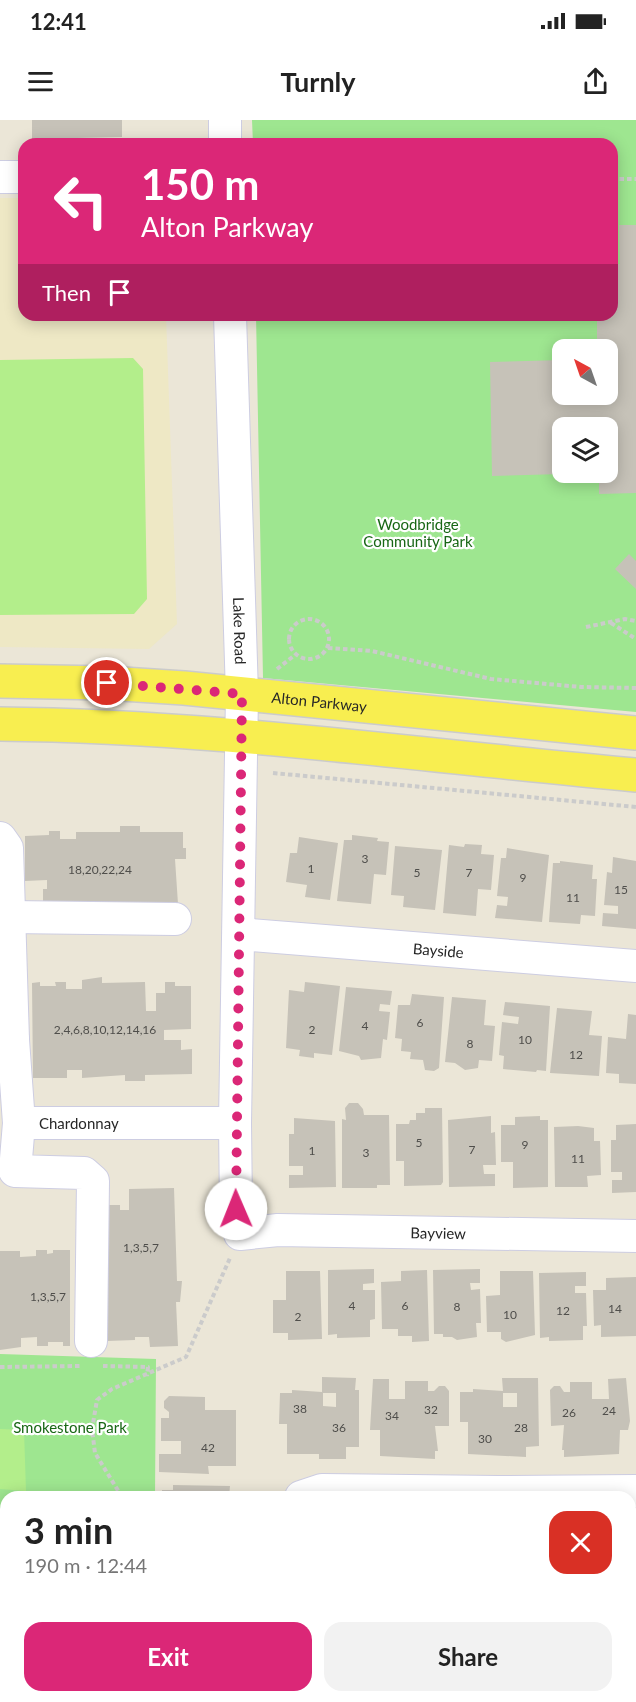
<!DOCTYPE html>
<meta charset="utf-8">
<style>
body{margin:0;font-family:Lato,sans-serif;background:#f2f2f2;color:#222;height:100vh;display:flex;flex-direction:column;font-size:22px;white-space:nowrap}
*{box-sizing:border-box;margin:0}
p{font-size:20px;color:#767676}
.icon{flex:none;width:33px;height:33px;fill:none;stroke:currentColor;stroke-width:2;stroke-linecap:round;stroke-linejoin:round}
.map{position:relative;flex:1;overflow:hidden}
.sheet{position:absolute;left:0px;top:1371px;width:636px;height:212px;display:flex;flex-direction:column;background:#fff;border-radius:18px 18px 0 0;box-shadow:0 3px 15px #0003}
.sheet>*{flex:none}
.top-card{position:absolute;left:18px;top:18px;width:600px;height:183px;border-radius:18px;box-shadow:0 3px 15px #0003;background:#db2777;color:#fff;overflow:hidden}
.needle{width:39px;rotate:320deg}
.buttons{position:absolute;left:552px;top:219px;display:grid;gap:12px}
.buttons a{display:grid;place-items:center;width:66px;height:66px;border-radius:12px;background:#fff;box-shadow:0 3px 15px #0003;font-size:30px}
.pin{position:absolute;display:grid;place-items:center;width:51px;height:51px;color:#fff;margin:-26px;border:3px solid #fff;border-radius:50%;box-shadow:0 2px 6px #0007}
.me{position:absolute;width:66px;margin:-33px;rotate:359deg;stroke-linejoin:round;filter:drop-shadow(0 0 4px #0008)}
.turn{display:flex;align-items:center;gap:21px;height:126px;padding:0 24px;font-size:27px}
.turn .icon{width:78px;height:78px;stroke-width:2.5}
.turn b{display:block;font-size:42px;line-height:51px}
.then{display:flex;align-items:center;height:57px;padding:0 24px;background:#0003;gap:12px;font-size:22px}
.round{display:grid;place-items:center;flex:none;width:63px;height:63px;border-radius:18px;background:#f2f2f2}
.summary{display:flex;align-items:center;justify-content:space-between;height:102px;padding:0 24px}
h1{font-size:36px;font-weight:700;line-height:45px}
.action{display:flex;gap:12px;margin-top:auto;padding:12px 24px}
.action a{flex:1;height:69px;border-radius:18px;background:#db2777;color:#fff;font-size:24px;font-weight:700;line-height:69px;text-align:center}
.action a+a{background:#f2f2f2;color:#222}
.status{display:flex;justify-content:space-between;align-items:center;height:42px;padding:0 30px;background:#fff;direction:ltr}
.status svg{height:16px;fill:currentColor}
header{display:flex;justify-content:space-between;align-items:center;height:78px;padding:0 24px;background:#fff;font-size:27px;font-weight:700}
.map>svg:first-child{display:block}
.education{fill:#eee8c5}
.green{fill:#9ee690;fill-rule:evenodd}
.pitch{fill:#b3ee8b}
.water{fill:#63b5f5}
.building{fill:#c6c2b8;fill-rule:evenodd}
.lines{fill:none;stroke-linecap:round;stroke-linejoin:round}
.minor-casing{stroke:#cdcde2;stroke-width:34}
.major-casing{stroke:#cbcbcb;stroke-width:36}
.path{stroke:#cbcbcb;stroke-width:4;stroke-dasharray:4.5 3;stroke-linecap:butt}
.minor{stroke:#fff;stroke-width:32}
.major{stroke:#f8ee50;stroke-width:33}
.route{stroke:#db2777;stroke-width:10;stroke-dasharray:0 18}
.labels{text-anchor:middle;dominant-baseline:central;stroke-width:4.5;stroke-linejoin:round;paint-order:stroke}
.number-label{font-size:12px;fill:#4f4e4b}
.park-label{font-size:15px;fill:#186715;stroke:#fff}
.street-label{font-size:15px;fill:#272727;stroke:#fff}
</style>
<div class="status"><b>12:41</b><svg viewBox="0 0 49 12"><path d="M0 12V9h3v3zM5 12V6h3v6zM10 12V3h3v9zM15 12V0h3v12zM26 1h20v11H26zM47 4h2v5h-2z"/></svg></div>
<header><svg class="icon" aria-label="menu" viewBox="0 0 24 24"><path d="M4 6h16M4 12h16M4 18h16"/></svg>Turnly<svg class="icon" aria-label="share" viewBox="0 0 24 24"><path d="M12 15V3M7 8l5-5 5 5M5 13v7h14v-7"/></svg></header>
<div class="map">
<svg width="636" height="1582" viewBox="0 0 636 1582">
<rect width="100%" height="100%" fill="#ebe6d7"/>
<path class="education" d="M0,78H24V195H166L177,504L149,529L0,527Z"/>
<path class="green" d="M252,0H636V592L263,558L256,195H612V24H253ZM562,230H608V274H562ZM562,308H608V352H562Z
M0,1234L156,1239L155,1377H6V1576H154V1582H0Z"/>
<path class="pitch" d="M133,238L143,249L147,479L134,494L0,495V240Z
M0,1309L24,1310L26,1371L0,1369Z"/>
<path class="water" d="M0,1462H6V1527L0,1528Z"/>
<path class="building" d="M32,0H122V17L32,19Z
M619,105H636V373L599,374V352H608V308H562V354L492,356L490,242L562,240V274H608V230H597V195H612V145L620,144Z
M629,434L636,441V469L615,449Z
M120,706H140V712H183V728H186V739H175L178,784L43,785V769H47V760L25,761V716L49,715V711H60V719H76V712H120Z
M352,715L378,718L377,721L389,722L386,755L374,754L371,784L337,781L344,720H352Z
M299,717L338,723L330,780L305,777L307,765L286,762L290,733H297Z
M465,724L482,725L481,734L494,735L491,770L478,769L476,796L443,793L449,725L464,727Z
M395,726L442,730L435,790L403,787L404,776L391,775Z
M507,728L549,735L542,802L495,798L497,785L507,786L508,777L497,776L501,738H506Z
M613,737L636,741V809L602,806L603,793L618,794V786L604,785L607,752L612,753Z
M560,741L593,745L592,759H597L595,796L581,795L580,804L549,802L553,743H560Z
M102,857V863L145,862L146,891H156V873H165V862H175V866H191V909L164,910V920H181V930L192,929V954L145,955V961H125V955L82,958V950H67V958H33L32,863L40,862V866H56L55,862H66V869H82V860Z
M305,862L340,866L332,935L314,933V938L299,936L300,930L286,928L289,870L304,872Z
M346,867L392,871L390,885L380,884L379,891L390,892L387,920L383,919L381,938L361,940L359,936L339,931Z
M412,874L444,877L439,948L434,951L425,950L423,940L410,939L411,932L401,931L402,919L395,918L398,885H410Z
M452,877L486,880L484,905L495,906L492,941L479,940L478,948L465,950L455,943L445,942Z
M505,882L550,886L546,951L537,950L536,952L503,949L504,936L499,935L502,902L518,904L519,897L503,895Z
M557,888L592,891L589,915L602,916L599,956L550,953Z
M628,894L636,895V964L619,963V954L606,953L608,917L626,919Z
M349,983H358L363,989L364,995H389L390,1065H377V1068H342V999L346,1000L345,988Z
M425,988H442L443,1062L441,1065L404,1066V1041H396V1004H409L410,1000H416V993H425Z
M491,996V1013L495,1012L496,1045H483L484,1054H495V1066L449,1067L448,1000Z
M540,996V1000H548V1067L513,1068V1042H501V1005H515V997Z
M294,998L335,1001L336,1067L289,1068V1055H303V1046H289V1014H294Z
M636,1004V1072L612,1073V1060H622V1052H611V1020H616V1005Z
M578,1006L594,1008V1021H600L601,1055L587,1056L588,1067H555L554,1007Z
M174,1068L177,1161H182L180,1182H176L178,1226L150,1227L149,1217H135V1220L107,1221L105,1085H120V1090H129V1069Z
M36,1130H47V1134L53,1133V1130H70V1226H63V1222H48V1226H37V1217L21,1218V1227L0,1230V1131H20V1137L36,1136Z
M374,1149V1163L363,1164V1170H375V1199L370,1200V1217L337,1218V1214L328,1215V1150Z
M480,1149V1163H470L471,1170L480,1169L481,1203H476L477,1217L457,1220L452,1217H443V1214H434L433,1150Z
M427,1150L429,1221L412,1222V1216H398V1209H382L381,1162L401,1161V1151Z
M286,1151H320L322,1219L288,1220V1213H273V1180H286Z
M500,1151H533L535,1215L506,1222L501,1219V1212H487L486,1176L500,1175Z
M586,1152V1166H575V1173H586L587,1206H583V1220L549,1221V1217L540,1218L539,1153Z
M636,1157V1216L601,1217V1205L594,1206L593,1170H606V1158Z
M322,1257L356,1258L355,1270H359V1327H346V1339H319V1334H287V1304H279L280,1273H292V1270L322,1272ZM323,1273H336V1287L323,1286Z
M502,1258H538L539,1326L526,1327V1337L468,1334V1302H460V1272H473V1269L503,1271ZM503,1273H517V1287H503Z
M626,1258L630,1301L628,1310H620L619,1334L564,1337V1330H562L564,1305L551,1306L550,1270L554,1266H560L564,1272H570V1262H592V1279H609L608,1259Z
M373,1259H389V1279H405V1261H428V1271H434L439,1266H445L449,1271V1306H435L438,1331H435V1339L380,1336V1310H370Z
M169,1276L205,1277V1290H236V1346H208L209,1354L159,1352V1334H181V1321H161V1298H169V1292L164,1288V1281Z
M173,1365L230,1366L229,1377H162V1370H173Z
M632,1400H636V1443L630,1444Z
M630,1457H636V1475H630Z
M630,1548H636V1567H630Z
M182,1576H237V1582H182Z
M366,1576H426V1582H366Z
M523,1576H579V1582H523Z"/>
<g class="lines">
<g class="minor-casing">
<g id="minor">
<path d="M225,0V24"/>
<path d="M0,57H24"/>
<path id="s1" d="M230,195L242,574L235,1003L236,1089L240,1114L278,1110L636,1116"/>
<path d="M0,718L7,728L13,920"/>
<path d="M9,797L175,799"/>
<path id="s2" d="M239,814L636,846"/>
<path id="s3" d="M0,920H13L19,1003H235"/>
<path d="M19,1003L15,1051L84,1053L93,1061L91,1221"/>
<path d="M301,1377L322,1370L498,1372L636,1371"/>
<path d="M317,1576L318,1582"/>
<path d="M508,1576L509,1582"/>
<path d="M271,1582L273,1576"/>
<path d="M462,1582L463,1576"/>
</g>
</g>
<g class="major-casing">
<g id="major">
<path id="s4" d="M0,561L107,563L184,568L636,613"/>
<path d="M0,604C213,606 424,636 636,655"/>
</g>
</g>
<path class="path" d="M612,59H636
M289 519a20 20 0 1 1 40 0a20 20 0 1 1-40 0Z
M611,503L636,519
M586,507L625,499L636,501
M328,528L372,531L491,559L581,567L636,568
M277,549L295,535
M273,653L636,687
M103,1246L148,1247L147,1256
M0,1247L80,1246
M122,1377L95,1333L92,1309L97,1280L112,1269L186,1237L230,1138
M7,1576L30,1582
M127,1582L128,1576"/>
<use href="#minor" class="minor"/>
<use href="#major" class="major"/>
</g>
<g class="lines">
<path class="route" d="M107,563L242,574L236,1089"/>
</g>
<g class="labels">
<g class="number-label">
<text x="365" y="738">3</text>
<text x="311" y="748">1</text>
<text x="100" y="749">18,20,22,24</text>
<text x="417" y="752">5</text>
<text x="469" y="752">7</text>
<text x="523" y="757">9</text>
<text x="621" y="769">15</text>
<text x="573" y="777">11</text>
<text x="420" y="902">6</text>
<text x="365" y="905">4</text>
<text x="105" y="909">2,4,6,8,10,12,14,16</text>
<text x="312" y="909">2</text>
<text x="525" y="919">10</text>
<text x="470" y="923">8</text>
<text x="576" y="934">12</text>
<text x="419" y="1022">5</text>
<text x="525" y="1024">9</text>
<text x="472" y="1029">7</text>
<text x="312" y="1030">1</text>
<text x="366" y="1032">3</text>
<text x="578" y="1038">11</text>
<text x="141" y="1127">1,3,5,7</text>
<text x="48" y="1176">1,3,5,7</text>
<text x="352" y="1185">4</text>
<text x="405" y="1185">6</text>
<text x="457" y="1186">8</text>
<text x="615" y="1188">14</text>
<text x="563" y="1190">12</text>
<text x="510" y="1194">10</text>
<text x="298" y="1196">2</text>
<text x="300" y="1288">38</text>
<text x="431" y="1289">32</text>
<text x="609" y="1290">24</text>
<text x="569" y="1292">26</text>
<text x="392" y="1295">34</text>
<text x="339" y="1307">36</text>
<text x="521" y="1307">28</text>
<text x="485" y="1318">30</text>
<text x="208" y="1327">42</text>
</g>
<g class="park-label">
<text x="418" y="404">Woodbridge<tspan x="418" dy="17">Community Park</tspan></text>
<text x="70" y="1307">Smokestone Park</text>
</g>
<g class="street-label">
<text stroke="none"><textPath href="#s1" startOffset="316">Lake Road</textPath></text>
<text stroke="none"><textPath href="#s4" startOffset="320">Alton Parkway</textPath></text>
<text stroke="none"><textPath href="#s2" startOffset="200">Bayside</textPath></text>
<text stroke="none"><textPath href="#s3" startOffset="156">Chardonnay</textPath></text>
<text stroke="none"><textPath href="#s1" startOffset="1118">Bayview</textPath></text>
</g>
</g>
</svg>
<div class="buttons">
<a><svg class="needle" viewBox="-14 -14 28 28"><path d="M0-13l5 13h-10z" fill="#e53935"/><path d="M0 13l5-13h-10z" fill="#767676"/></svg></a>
<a><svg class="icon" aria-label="layers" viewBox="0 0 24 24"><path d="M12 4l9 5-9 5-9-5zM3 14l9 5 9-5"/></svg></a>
</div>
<div class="pin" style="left:107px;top:563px;background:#d93025"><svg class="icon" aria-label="arrive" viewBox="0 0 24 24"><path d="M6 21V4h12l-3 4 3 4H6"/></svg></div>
<svg class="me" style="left:236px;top:1089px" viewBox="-20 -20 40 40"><circle r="19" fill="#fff"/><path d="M0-13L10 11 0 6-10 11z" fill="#db2777"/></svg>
<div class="top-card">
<div class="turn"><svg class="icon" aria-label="left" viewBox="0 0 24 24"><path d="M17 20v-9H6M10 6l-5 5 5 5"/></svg><div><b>150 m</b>Alton Parkway</div></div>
<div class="then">Then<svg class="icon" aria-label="arrive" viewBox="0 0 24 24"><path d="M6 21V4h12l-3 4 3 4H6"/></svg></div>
</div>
<section class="sheet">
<div class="summary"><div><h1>3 min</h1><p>190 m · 12:44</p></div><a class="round" style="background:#d93025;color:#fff"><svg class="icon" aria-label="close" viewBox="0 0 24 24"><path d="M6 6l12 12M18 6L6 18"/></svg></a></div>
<div class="action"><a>Exit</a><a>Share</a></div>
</section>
</div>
